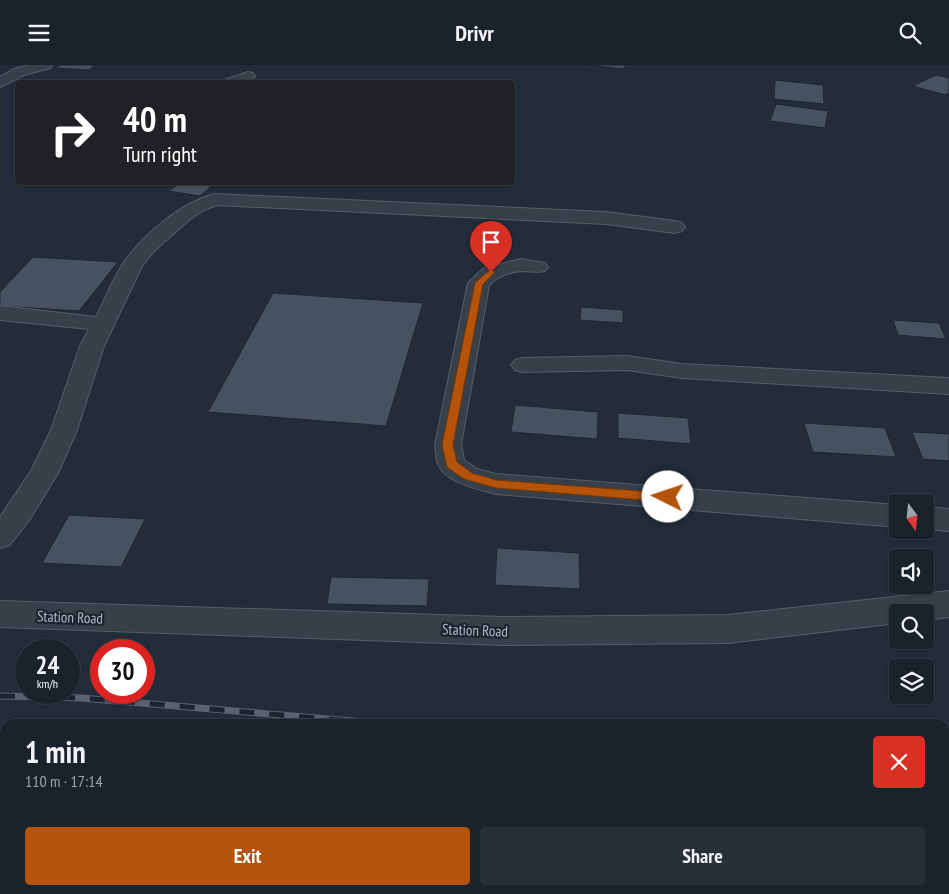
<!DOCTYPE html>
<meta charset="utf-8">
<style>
body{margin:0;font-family:"PT Sans Narrow",sans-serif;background:#272f37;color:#f1f3f6;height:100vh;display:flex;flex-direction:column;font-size:19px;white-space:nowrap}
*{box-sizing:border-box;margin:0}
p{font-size:16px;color:#9fa4a9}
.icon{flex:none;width:28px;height:28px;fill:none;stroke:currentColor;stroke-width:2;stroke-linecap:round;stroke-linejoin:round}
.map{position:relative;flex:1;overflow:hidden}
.sheet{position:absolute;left:0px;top:654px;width:950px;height:176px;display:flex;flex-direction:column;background:#1a222b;border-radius:15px 15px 0 0;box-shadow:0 1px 4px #0004,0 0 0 1px #383f47}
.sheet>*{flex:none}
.top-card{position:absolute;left:15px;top:15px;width:500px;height:105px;border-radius:5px;box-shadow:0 1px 4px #0004,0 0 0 1px #383f47;background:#202124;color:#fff;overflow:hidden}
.needle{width:32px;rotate:165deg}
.tools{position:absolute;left:889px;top:429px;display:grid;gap:10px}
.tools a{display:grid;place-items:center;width:45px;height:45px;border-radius:5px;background:#1a222b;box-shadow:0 1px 4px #0004,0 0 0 1px #383f47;font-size:25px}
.speed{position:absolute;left:15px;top:574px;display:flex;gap:10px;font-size:25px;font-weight:700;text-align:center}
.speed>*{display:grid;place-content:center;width:65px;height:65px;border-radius:50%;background:#1a222b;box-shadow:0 1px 4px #0004,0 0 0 1px #383f47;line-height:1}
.speed small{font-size:12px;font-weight:400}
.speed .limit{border:8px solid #d22;background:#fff;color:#111}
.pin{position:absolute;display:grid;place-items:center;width:42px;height:42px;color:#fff;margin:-51px -21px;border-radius:50% 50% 50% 0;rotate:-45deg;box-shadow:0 0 5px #0007}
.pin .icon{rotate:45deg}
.me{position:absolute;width:55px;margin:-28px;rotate:274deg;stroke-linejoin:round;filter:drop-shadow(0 0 4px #0008)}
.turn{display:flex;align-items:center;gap:18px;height:105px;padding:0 25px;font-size:22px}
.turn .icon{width:65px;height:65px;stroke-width:2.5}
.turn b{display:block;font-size:35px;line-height:42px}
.round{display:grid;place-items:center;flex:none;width:52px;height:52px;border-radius:5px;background:#272f37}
.overview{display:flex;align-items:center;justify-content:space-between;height:85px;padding:0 25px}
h1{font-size:30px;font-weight:800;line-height:38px}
.action{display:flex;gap:10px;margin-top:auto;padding:10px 25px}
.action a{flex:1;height:58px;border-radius:5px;background:#b45309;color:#fff;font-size:20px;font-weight:800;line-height:58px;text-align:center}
.action a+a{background:#272f37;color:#f1f3f6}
header{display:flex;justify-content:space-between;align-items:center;height:65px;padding:0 25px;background:#1a222b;font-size:22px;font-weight:800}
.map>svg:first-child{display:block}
.building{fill:#475260;stroke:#1e2630}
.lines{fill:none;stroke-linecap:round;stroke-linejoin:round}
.minor-casing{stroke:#555d67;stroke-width:2}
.minor{fill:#373f49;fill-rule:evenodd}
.rail-casing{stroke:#596370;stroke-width:7}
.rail{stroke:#1c242e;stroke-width:5;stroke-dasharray:15;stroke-linecap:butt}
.route{fill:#b45309;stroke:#753606}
.labels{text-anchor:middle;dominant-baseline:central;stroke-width:4.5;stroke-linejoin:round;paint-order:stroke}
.street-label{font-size:15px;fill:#b2bac5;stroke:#1c242e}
</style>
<header><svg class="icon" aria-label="menu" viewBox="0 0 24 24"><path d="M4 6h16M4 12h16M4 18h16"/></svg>Drivr<svg class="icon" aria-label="search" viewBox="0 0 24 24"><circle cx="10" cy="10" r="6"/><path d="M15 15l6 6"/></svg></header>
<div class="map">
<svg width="949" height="829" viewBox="0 0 949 829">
<rect width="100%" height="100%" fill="#232d39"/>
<path class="building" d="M60,0H95L89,5L55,3Z
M588,0H626L623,4Z
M936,10L949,13V28L945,30L913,21Z
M775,15L823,20L824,39L774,34Z
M776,39L828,46L825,63L770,56Z
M180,118H215L200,131L169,126Z
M33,192L118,197L79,246L0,241V227Z
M273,228L423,238L386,361L208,347Z
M581,242L623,245V258L580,255Z
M893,255L939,258L946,274L898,270Z
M515,340L598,347L597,374L511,367Z
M618,348L688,353L691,379L618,373Z
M804,358L885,363L896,392L813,387Z
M912,367L949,369V396L923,394Z
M69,450L145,454L121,502L42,498Z
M497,483L579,488L580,524L495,520Z
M331,512L429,514L427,541L327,539Z"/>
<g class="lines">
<g class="minor-casing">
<path id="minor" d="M29,0H52L50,3L24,10L0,22V12L14,4Z
M248,7L253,8L255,11C247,20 233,18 222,18L224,15Z
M215,129L606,147L675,156L682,158L685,162L682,166L675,168L606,159L217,140L204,145L189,155L154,186L142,201L104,281L77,365L58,408L30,454L10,480L0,483V452L31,406L51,365L80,281L89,264L0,255V241L96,252C105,234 113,214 124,197C144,169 182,137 215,129Z
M521,194L545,198L548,202L545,206C537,208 530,206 521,206C509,207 498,212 489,220L461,380L464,395L477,404L496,409L898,440V462L496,429C479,424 445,418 438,399C436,394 436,386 435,380L468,218L484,203Z
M627,291L682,299L949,313V329L682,313L627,305L523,307L515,305L511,300L515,295L523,293Z
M925,442L949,444V466L925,464Z
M949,526V552L925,555V548H898V558L728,578L502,580L0,562V536L502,552L728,550Z"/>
</g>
<use href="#minor" class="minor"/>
<g class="rail-casing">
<path id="rail" d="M0,631L81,633L388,659
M945,705L949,706
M0,721H5
M0,754H5
M945,810H949
M0,821H5
M27,825L50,829
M743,825L784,829"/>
</g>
<use href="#rail" class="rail"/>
</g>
<path class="route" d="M491,204L495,207L483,219L453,380L457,397L472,408L496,415L668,428L674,432L672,435L668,437L496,423L464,414L447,402L442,380L475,218Z"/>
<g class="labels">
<g class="street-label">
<text transform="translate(70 552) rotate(2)">Station Road</text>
<text transform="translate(475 565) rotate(2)">Station Road</text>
</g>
</g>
</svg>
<div class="tools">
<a><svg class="needle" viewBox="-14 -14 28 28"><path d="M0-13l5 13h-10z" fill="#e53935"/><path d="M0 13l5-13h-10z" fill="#9fa4a9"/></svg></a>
<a><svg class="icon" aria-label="sound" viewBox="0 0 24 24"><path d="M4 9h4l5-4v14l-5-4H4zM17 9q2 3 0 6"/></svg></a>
<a><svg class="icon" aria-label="search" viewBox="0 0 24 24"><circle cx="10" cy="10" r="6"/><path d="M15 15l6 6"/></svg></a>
<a><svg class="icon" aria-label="layers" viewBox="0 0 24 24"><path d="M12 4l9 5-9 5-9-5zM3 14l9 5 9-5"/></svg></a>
</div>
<div class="speed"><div>24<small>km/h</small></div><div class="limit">30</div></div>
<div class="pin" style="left:491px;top:207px;background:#d93025"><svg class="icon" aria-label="arrive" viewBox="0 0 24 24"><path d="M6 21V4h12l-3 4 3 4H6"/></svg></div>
<svg class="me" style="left:668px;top:432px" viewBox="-20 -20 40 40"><circle r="19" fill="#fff"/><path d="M0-13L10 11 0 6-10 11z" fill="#b45309"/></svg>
<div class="top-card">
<div class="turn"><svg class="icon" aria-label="right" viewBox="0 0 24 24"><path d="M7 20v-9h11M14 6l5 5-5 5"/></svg><div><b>40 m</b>Turn right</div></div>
</div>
<section class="sheet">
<div class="overview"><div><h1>1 min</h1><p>110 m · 17:14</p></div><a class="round" style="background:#d93025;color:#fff"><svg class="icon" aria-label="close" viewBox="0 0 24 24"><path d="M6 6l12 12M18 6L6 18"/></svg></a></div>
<div class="action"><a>Exit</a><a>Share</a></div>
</section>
</div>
